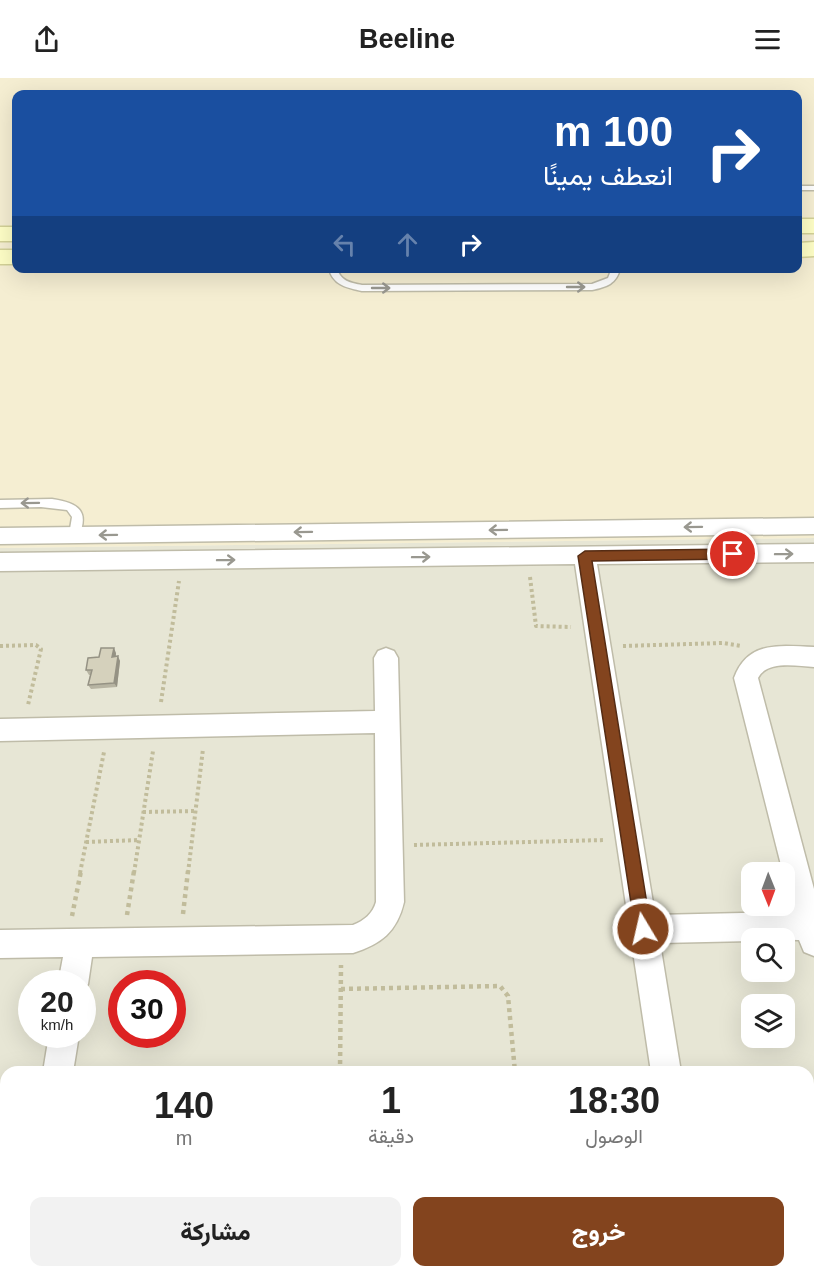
<!DOCTYPE html>
<html lang="ar">
<meta charset="utf-8">
<style>
body{margin:0;font-family:Helvetica,Vazirmatn,sans-serif;background:#f2f2f2;color:#222;direction:rtl;height:100vh;display:flex;flex-direction:column;font-size:22px;white-space:nowrap}
*{box-sizing:border-box;margin:0}
p{font-size:20px;color:#767676}
.icon{flex:none;width:33px;height:33px;fill:none;stroke:currentColor;stroke-width:2;stroke-linecap:round;stroke-linejoin:round}
.map{position:relative;flex:1;overflow:hidden;direction:ltr}
.details{position:absolute;left:0px;top:988px;width:814px;height:212px;display:flex;flex-direction:column;background:#fff;border-radius:18px 18px 0 0;box-shadow:0 6px 24px #0002;direction:rtl}
.details>*{flex:none}
.top-card{position:absolute;left:12px;top:12px;width:790px;height:183px;border-radius:12px;box-shadow:0 6px 24px #0002;direction:rtl;background:#1a4fa0;color:#fff;overflow:hidden}
.needle{width:39px;rotate:179deg}
.tools{position:absolute;left:741px;top:784px;display:grid;gap:12px}
.tools a{display:grid;place-items:center;width:54px;height:54px;border-radius:12px;background:#fff;box-shadow:0 6px 24px #0002;font-size:30px}
.speed{position:absolute;left:18px;top:892px;display:flex;gap:12px;font-size:30px;font-weight:700;text-align:center}
.speed>*{display:grid;place-content:center;width:78px;height:78px;border-radius:50%;background:#fff;box-shadow:0 6px 24px #0002;line-height:1}
.speed small{font-size:15px;font-weight:400}
.speed .limit{border:9px solid #d22;background:#fff;color:#111}
.pin{position:absolute;display:grid;place-items:center;width:51px;height:51px;color:#fff;margin:-26px;border:3px solid #fff;border-radius:50%;box-shadow:0 2px 6px #0007}
.me{position:absolute;width:66px;margin:-33px;rotate:351deg;stroke-linejoin:round;filter:drop-shadow(0 0 4px #0008)}
.turn{display:flex;align-items:center;gap:21px;height:126px;padding:0 30px;font-size:27px}
.turn .icon{width:78px;height:78px;stroke-width:2.5}
.turn b{display:block;font-size:42px;line-height:51px}
.lanes{display:flex;align-items:center;height:57px;padding:0 30px;background:#0003;justify-content:center;gap:30px;direction:ltr}
.lanes .off{opacity:.35}
.eta{display:flex;justify-content:space-evenly;align-items:center;height:102px;text-align:center}
.eta b{font-size:36px;font-weight:800;line-height:42px}
.primary-button{display:flex;gap:12px;margin-top:auto;padding:12px 30px}
.primary-button a{flex:1;height:69px;border-radius:12px;background:#83441e;color:#fff;font-size:24px;font-weight:800;line-height:69px;text-align:center}
.primary-button a+a{background:#f2f2f2;color:#222}
header{display:flex;justify-content:space-between;align-items:center;height:78px;padding:0 30px;background:#fff;font-size:27px;font-weight:800}
.map>svg:first-child{display:block}
.residential{fill:#e7e6d5;fill-rule:evenodd}
.commercial{fill:#f5eed2;fill-rule:evenodd}
.lines{fill:none;stroke-linecap:round;stroke-linejoin:round}
.lane-casing{stroke:#bfbca9;stroke-width:3}
.street-casing{stroke:#bfbca9;stroke-width:3}
.secondary-casing{stroke:#d3d197;stroke-width:3}
.path-far1{stroke:#c1bc9b;stroke-width:4;stroke-dasharray:3 3;stroke-linecap:butt}
.path{stroke:#c1bc9b;stroke-width:4.5;stroke-dasharray:4 4;stroke-linecap:butt}
.lane{fill:#fff;fill-rule:evenodd}
.street{fill:#fff;fill-rule:evenodd}
.secondary{fill:#fefec6;fill-rule:evenodd}
.wall{fill:#b7b4a2}
.shaded-wall{fill:#959284}
.building{fill:#d5d1bc;stroke:#959284;stroke-width:1.5}
.oneway{stroke:#999890}
.route{fill:#83441e;stroke:#552c14;stroke-width:1.5}
</style>
<header><svg class="icon" aria-label="menu" viewBox="0 0 24 24"><path d="M4 6h16M4 12h16M4 18h16"/></svg>Beeline<svg class="icon" aria-label="share" viewBox="0 0 24 24"><path d="M12 15V3M7 8l5-5 5 5M5 13v7h14v-7"/></svg></header>
<div class="map">
<svg width="814" height="1199" viewBox="0 0 814 1199">
<rect width="100%" height="100%" fill="#f3f2e7"/>
<path class="residential" d="M814,460V1199H0V470ZM752,795H784V828H752ZM752,861H784V894H752ZM32,906H82V957H32ZM122,906H172V957H122ZM752,927H784V960H752ZM6,994H808V1194H6Z"/>
<path class="commercial" d="M0,0H814V460L0,470ZM16,16H798V190H16Z"/>
<g class="lines">
<g class="lane-casing">
<path id="lane" d="M798,108H814V112H798Z
M329,190H337C340,203 351,205 362,207L592,206L608,200L612,190H620C617,206 606,209 592,212L362,213C348,210 332,207 329,190Z
M52,421C79,425 90,433 78,460L74,461L69,457L72,439L67,432L41,429L0,430V422Z"/>
</g>
<g class="street-casing">
<path id="street" d="M814,440V456L0,466V450Z
M814,466V484L597,486L655,837L792,834L784,795H783L734,600C748,562 780,568 814,569V589C797,588 767,582 758,600L814,811V878L804,874L799,862L752,861V863L660,865L681,994H651L575,486L0,493V475Z
M386,570L394,573L398,580L404,824C397,854 381,866 353,875L92,879L88,906L82,917V906H58L63,879L0,880V852L353,847C364,843 373,835 376,824L375,655L0,663V641L375,633L374,580L378,573Z
M49,957H79L73,994H43Z
M0,1151H6V1185H0Z
M181,1194H215L214,1199H180Z
M680,1194H714L715,1199H681Z"/>
</g>
<g class="secondary-casing">
<path id="secondary" d="M798,141H814V155H798Z
M0,149H16V163H0Z
M814,164V178L798,179V165Z
M0,172H16V186H0Z"/>
</g>
<path class="path-far1" d="M530,499L536,548L571,549
M0,568L36,567L41,571L28,627
M623,568L723,565L741,568
M161,624L179,503
M143,734L196,733
M86,764L139,762
M414,767L605,762
M80,795L104,674
M134,795L153,673
M188,795L203,671"/>
<path class="path" d="M183,836L188,793
M127,837L134,793
M72,838L81,793
M341,911L500,908L508,918L515,994
M340,994L341,887
M808,1098H814
M372,1194V1199"/>
<use href="#lane" class="lane"/>
<use href="#street" class="street"/>
<use href="#secondary" class="secondary"/>
</g>
<path class="wall" d="M116,575V578L120,583L117,609L91,611L88,607L90,597H89L86,592L99,579Z"/>
<path class="shaded-wall" d="M114,570L116,575L115,584L112,579Z
M118,578L120,583L117,609L114,605Z"/>
<path class="building" d="M101,570H114L112,579L118,578L114,605L88,607L92,592H86L88,580L99,579Z"/>
<defs><path id="oneway-shaft" d="M-6 0H5M1.5-3L5.5 0L1.5 3" fill="none" stroke-width="1.6" stroke-linecap="round" stroke-linejoin="round" transform="scale(1.5)"/></defs>
<g class="oneway">
<use href="#oneway-shaft" transform="translate(576 209)"/>
<use href="#oneway-shaft" transform="translate(381 210)"/>
<use href="#oneway-shaft" transform="translate(30 425) rotate(179)"/>
<use href="#oneway-shaft" transform="translate(693 449) rotate(179)"/>
<use href="#oneway-shaft" transform="translate(498 452) rotate(179)"/>
<use href="#oneway-shaft" transform="translate(303 454) rotate(179)"/>
<use href="#oneway-shaft" transform="translate(108 457) rotate(179)"/>
<use href="#oneway-shaft" transform="translate(784 476) rotate(-1)"/>
<use href="#oneway-shaft" transform="translate(421 479) rotate(-1)"/>
<use href="#oneway-shaft" transform="translate(226 482) rotate(-1)"/>
</g>
<path class="route" d="M733,471L739,476L733,481L592,483L651,851L649,856L643,859L637,856L635,851L578,478L585,473Z"/>
</svg>
<div class="tools">
<a><svg class="needle" viewBox="-14 -14 28 28"><path d="M0-13l5 13h-10z" fill="#e53935"/><path d="M0 13l5-13h-10z" fill="#767676"/></svg></a>
<a><svg class="icon" aria-label="search" viewBox="0 0 24 24"><circle cx="10" cy="10" r="6"/><path d="M15 15l6 6"/></svg></a>
<a><svg class="icon" aria-label="layers" viewBox="0 0 24 24"><path d="M12 4l9 5-9 5-9-5zM3 14l9 5 9-5"/></svg></a>
</div>
<div class="speed"><div>20<small>km/h</small></div><div class="limit">30</div></div>
<div class="pin" style="left:733px;top:476px;background:#d93025"><svg class="icon" aria-label="arrive" viewBox="0 0 24 24"><path d="M6 21V4h12l-3 4 3 4H6"/></svg></div>
<svg class="me" style="left:643px;top:851px" viewBox="-20 -20 40 40"><circle r="17" fill="#83441e" stroke="#fff" stroke-width="3"/><path d="M0-11L8 9 0 5-8 9z" fill="#fff"/></svg>
<div class="top-card">
<div class="turn"><svg class="icon" aria-label="right" viewBox="0 0 24 24"><path d="M7 20v-9h11M14 6l5 5-5 5"/></svg><div><b>100 m</b>انعطف يمينًا</div></div>
<div class="lanes"><svg class="icon off" aria-label="left" viewBox="0 0 24 24"><path d="M17 20v-9H6M10 6l-5 5 5 5"/></svg><svg class="icon off" aria-label="ahead" viewBox="0 0 24 24"><path d="M12 20V5M6 11l6-6 6 6"/></svg><svg class="icon" aria-label="right" viewBox="0 0 24 24"><path d="M7 20v-9h11M14 6l5 5-5 5"/></svg></div>
</div>
<section class="details">
<div class="eta">
<div><b>18:30</b><p>الوصول</p></div>
<div><b>1</b><p>دقيقة</p></div>
<div><b>140</b><p>m</p></div>
</div>
<div class="primary-button"><a>خروج</a><a>مشاركة</a></div>
</section>
</div>
